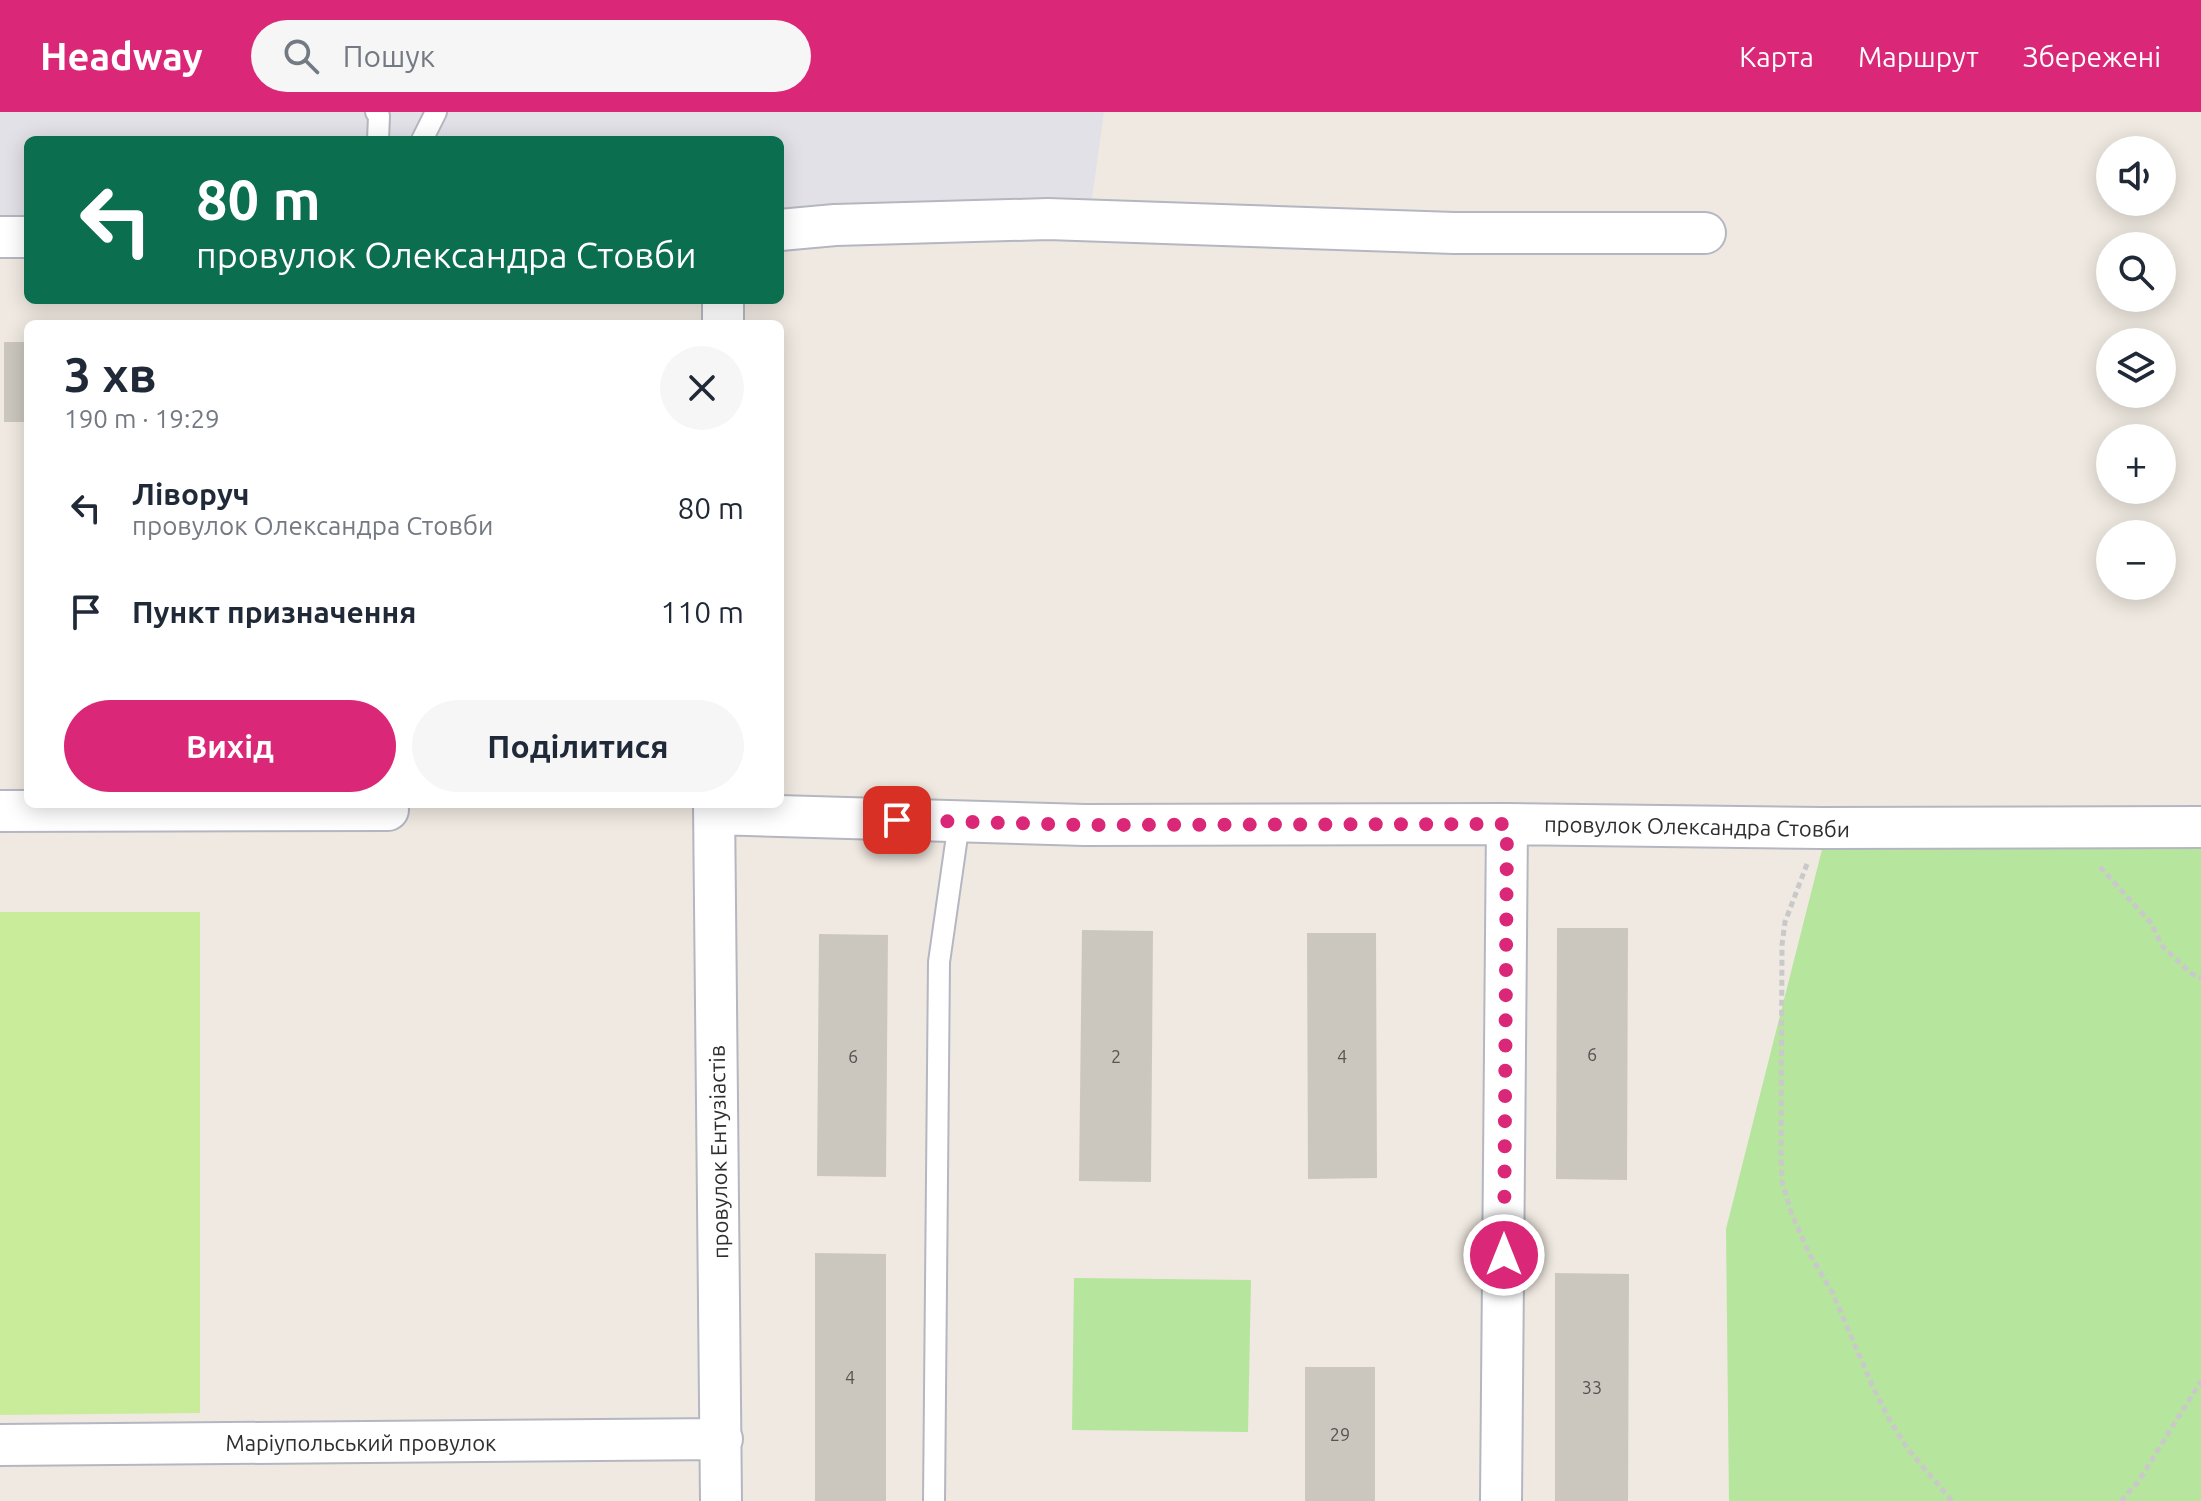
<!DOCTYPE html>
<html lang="uk">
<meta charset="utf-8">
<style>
body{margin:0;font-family:Ubuntu,sans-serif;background:#f6f6f7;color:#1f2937;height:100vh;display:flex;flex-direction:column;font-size:30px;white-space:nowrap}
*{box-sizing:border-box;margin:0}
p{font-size:26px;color:#747a83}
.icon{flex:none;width:44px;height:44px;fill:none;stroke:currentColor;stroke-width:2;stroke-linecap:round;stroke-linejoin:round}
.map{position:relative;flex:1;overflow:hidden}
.panel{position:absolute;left:24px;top:208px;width:760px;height:488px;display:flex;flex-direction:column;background:#fff;border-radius:12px;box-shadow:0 4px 20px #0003}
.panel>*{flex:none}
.top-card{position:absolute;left:24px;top:24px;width:760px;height:168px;border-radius:12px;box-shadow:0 4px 20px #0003;background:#0b6e4f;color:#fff;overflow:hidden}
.controls{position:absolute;left:2096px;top:24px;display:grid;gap:16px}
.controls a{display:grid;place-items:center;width:80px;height:80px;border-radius:50%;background:#fff;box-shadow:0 4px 20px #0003;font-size:40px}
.pin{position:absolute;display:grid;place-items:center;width:68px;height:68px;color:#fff;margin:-34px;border-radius:16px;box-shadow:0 4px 12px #0006}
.me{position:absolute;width:88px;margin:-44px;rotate:0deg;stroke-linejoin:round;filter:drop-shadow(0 0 6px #0008)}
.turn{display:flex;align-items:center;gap:28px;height:168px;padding:0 40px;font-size:36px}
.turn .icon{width:104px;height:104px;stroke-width:2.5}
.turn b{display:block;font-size:56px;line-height:68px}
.round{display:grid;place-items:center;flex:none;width:84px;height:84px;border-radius:42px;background:#f6f6f7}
.head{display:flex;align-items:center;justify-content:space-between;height:136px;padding:0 40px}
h1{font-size:48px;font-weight:600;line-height:60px}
.primary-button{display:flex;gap:16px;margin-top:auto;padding:16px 40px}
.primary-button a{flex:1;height:92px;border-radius:48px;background:#db2777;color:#fff;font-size:32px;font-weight:600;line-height:92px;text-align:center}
.primary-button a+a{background:#f6f6f7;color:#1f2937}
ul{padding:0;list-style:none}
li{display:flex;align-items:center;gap:24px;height:104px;padding:0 40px}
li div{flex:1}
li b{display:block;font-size:30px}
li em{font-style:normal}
header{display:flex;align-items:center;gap:48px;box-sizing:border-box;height:112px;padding:0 40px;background:#db2777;color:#fff}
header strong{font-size:38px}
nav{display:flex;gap:44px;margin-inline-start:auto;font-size:28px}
.search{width:560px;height:72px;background:#f6f6f7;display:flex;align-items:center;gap:20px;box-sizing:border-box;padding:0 28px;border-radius:44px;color:#747a83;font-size:30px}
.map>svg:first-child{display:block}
.industrial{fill:#e3e1e8}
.green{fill:#b6e59e}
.pitch{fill:#c9ec9a}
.building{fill:#cbc7bf}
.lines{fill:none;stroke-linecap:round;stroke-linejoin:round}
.lane-casing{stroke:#b4b7c1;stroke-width:24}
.street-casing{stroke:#b4b7c1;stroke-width:44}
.path{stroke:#c9c9c9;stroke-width:5;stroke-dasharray:6 4;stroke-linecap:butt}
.lane{stroke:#fff;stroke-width:20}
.street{stroke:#fff;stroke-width:40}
.route{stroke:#db2777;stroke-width:14;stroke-dasharray:0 25.2}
.labels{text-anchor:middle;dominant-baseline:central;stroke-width:7;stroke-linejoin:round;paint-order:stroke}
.number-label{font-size:18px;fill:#555452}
.street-label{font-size:22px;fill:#2e2e2e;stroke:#fff}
</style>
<header>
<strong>Headway</strong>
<div class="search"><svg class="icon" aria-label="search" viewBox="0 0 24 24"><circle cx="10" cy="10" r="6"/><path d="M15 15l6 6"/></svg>Пошук</div>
<nav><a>Карта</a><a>Маршрут</a><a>Збережені</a></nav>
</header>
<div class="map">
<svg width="2201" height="1389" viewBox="0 0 2201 1389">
<rect width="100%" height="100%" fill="#efe9e1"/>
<path class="industrial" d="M0,0H1104L1089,108L780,114V28H28V125H0Z"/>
<path class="green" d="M2201,701V1389H1729L1726,1117L1831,702Z
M1074,1166L1251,1168L1248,1320L1072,1318Z"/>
<path class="pitch" d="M0,800H200V1301L0,1303Z"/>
<path class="building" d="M4,230H28V310H4Z
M1557,816H1628L1627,1068L1556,1067Z
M1082,818L1153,819L1151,1070L1079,1069Z
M1307,821H1376L1377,1066L1308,1067Z
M819,822L888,823L886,1065L817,1064Z
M815,1141L886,1142V1389H815Z
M1555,1161L1629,1162L1628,1389H1555Z
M1305,1255H1375V1389H1305Z"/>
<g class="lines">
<g class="lane-casing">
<path id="lane" d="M376,0L379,4L378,28
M422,28L436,0
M934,1389L939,850L959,710"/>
</g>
<g class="street-casing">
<path id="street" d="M780,118L835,113L1048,107L1454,121H1705
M0,125H28
M723,212V188
M714,692L721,1389
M0,699L388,698
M714,702L1085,713L1507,712L1821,716L2201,715
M0,1333L722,1327
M1501,1389L1507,712"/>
</g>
<path class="path" d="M1807,752L1785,810L1782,833L1781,1042L1782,1069L1791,1100L1808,1139L1833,1182L1872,1273L1889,1307L1907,1336L1952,1389
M2100,755L2151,811L2162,834L2192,862L2201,866
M2121,1389L2138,1370L2201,1269"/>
<use href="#lane" class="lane"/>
<use href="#street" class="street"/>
</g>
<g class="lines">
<path class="route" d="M897,708L1085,713L1507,712L1504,1143"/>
</g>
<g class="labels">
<g class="number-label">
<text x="1592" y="942">6</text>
<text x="853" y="944">6</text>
<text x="1116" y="944">2</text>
<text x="1342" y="944">4</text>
<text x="850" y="1265">4</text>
<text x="1592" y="1275">33</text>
<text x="1340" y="1322">29</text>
</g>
<g class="street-label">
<text transform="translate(1697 714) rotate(1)">провулок Олександра Стовби</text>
<text transform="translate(718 1040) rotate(-91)">провулок Ентузіастів</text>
<text x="361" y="1330">Маріупольський провулок</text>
</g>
</g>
</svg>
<div class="controls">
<a><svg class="icon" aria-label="sound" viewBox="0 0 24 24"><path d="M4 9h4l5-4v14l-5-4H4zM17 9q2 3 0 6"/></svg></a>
<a><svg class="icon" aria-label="search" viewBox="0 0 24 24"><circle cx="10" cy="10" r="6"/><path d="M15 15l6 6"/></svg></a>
<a><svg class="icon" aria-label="layers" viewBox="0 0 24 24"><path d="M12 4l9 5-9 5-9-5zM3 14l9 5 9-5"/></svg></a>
<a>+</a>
<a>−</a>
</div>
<div class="pin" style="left:897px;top:708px;background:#d93025"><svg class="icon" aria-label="arrive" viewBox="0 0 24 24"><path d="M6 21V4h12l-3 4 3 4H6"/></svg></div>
<svg class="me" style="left:1504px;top:1143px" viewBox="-20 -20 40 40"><circle r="17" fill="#db2777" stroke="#fff" stroke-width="3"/><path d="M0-11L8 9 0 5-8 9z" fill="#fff"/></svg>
<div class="top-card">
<div class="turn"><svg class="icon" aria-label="left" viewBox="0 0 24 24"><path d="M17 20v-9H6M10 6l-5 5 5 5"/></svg><div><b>80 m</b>провулок Олександра Стовби</div></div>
</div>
<section class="panel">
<div class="head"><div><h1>3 хв</h1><p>190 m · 19:29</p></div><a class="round"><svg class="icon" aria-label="close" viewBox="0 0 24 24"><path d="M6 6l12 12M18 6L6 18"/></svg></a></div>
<ul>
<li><svg class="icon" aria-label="left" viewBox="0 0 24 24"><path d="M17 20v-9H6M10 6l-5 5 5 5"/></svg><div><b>Ліворуч</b><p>провулок Олександра Стовби</p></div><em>80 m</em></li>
<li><svg class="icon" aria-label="arrive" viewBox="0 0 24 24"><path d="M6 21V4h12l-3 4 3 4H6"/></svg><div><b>Пункт призначення</b></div><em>110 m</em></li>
</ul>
<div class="primary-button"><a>Вихід</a><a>Поділитися</a></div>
</section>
</div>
